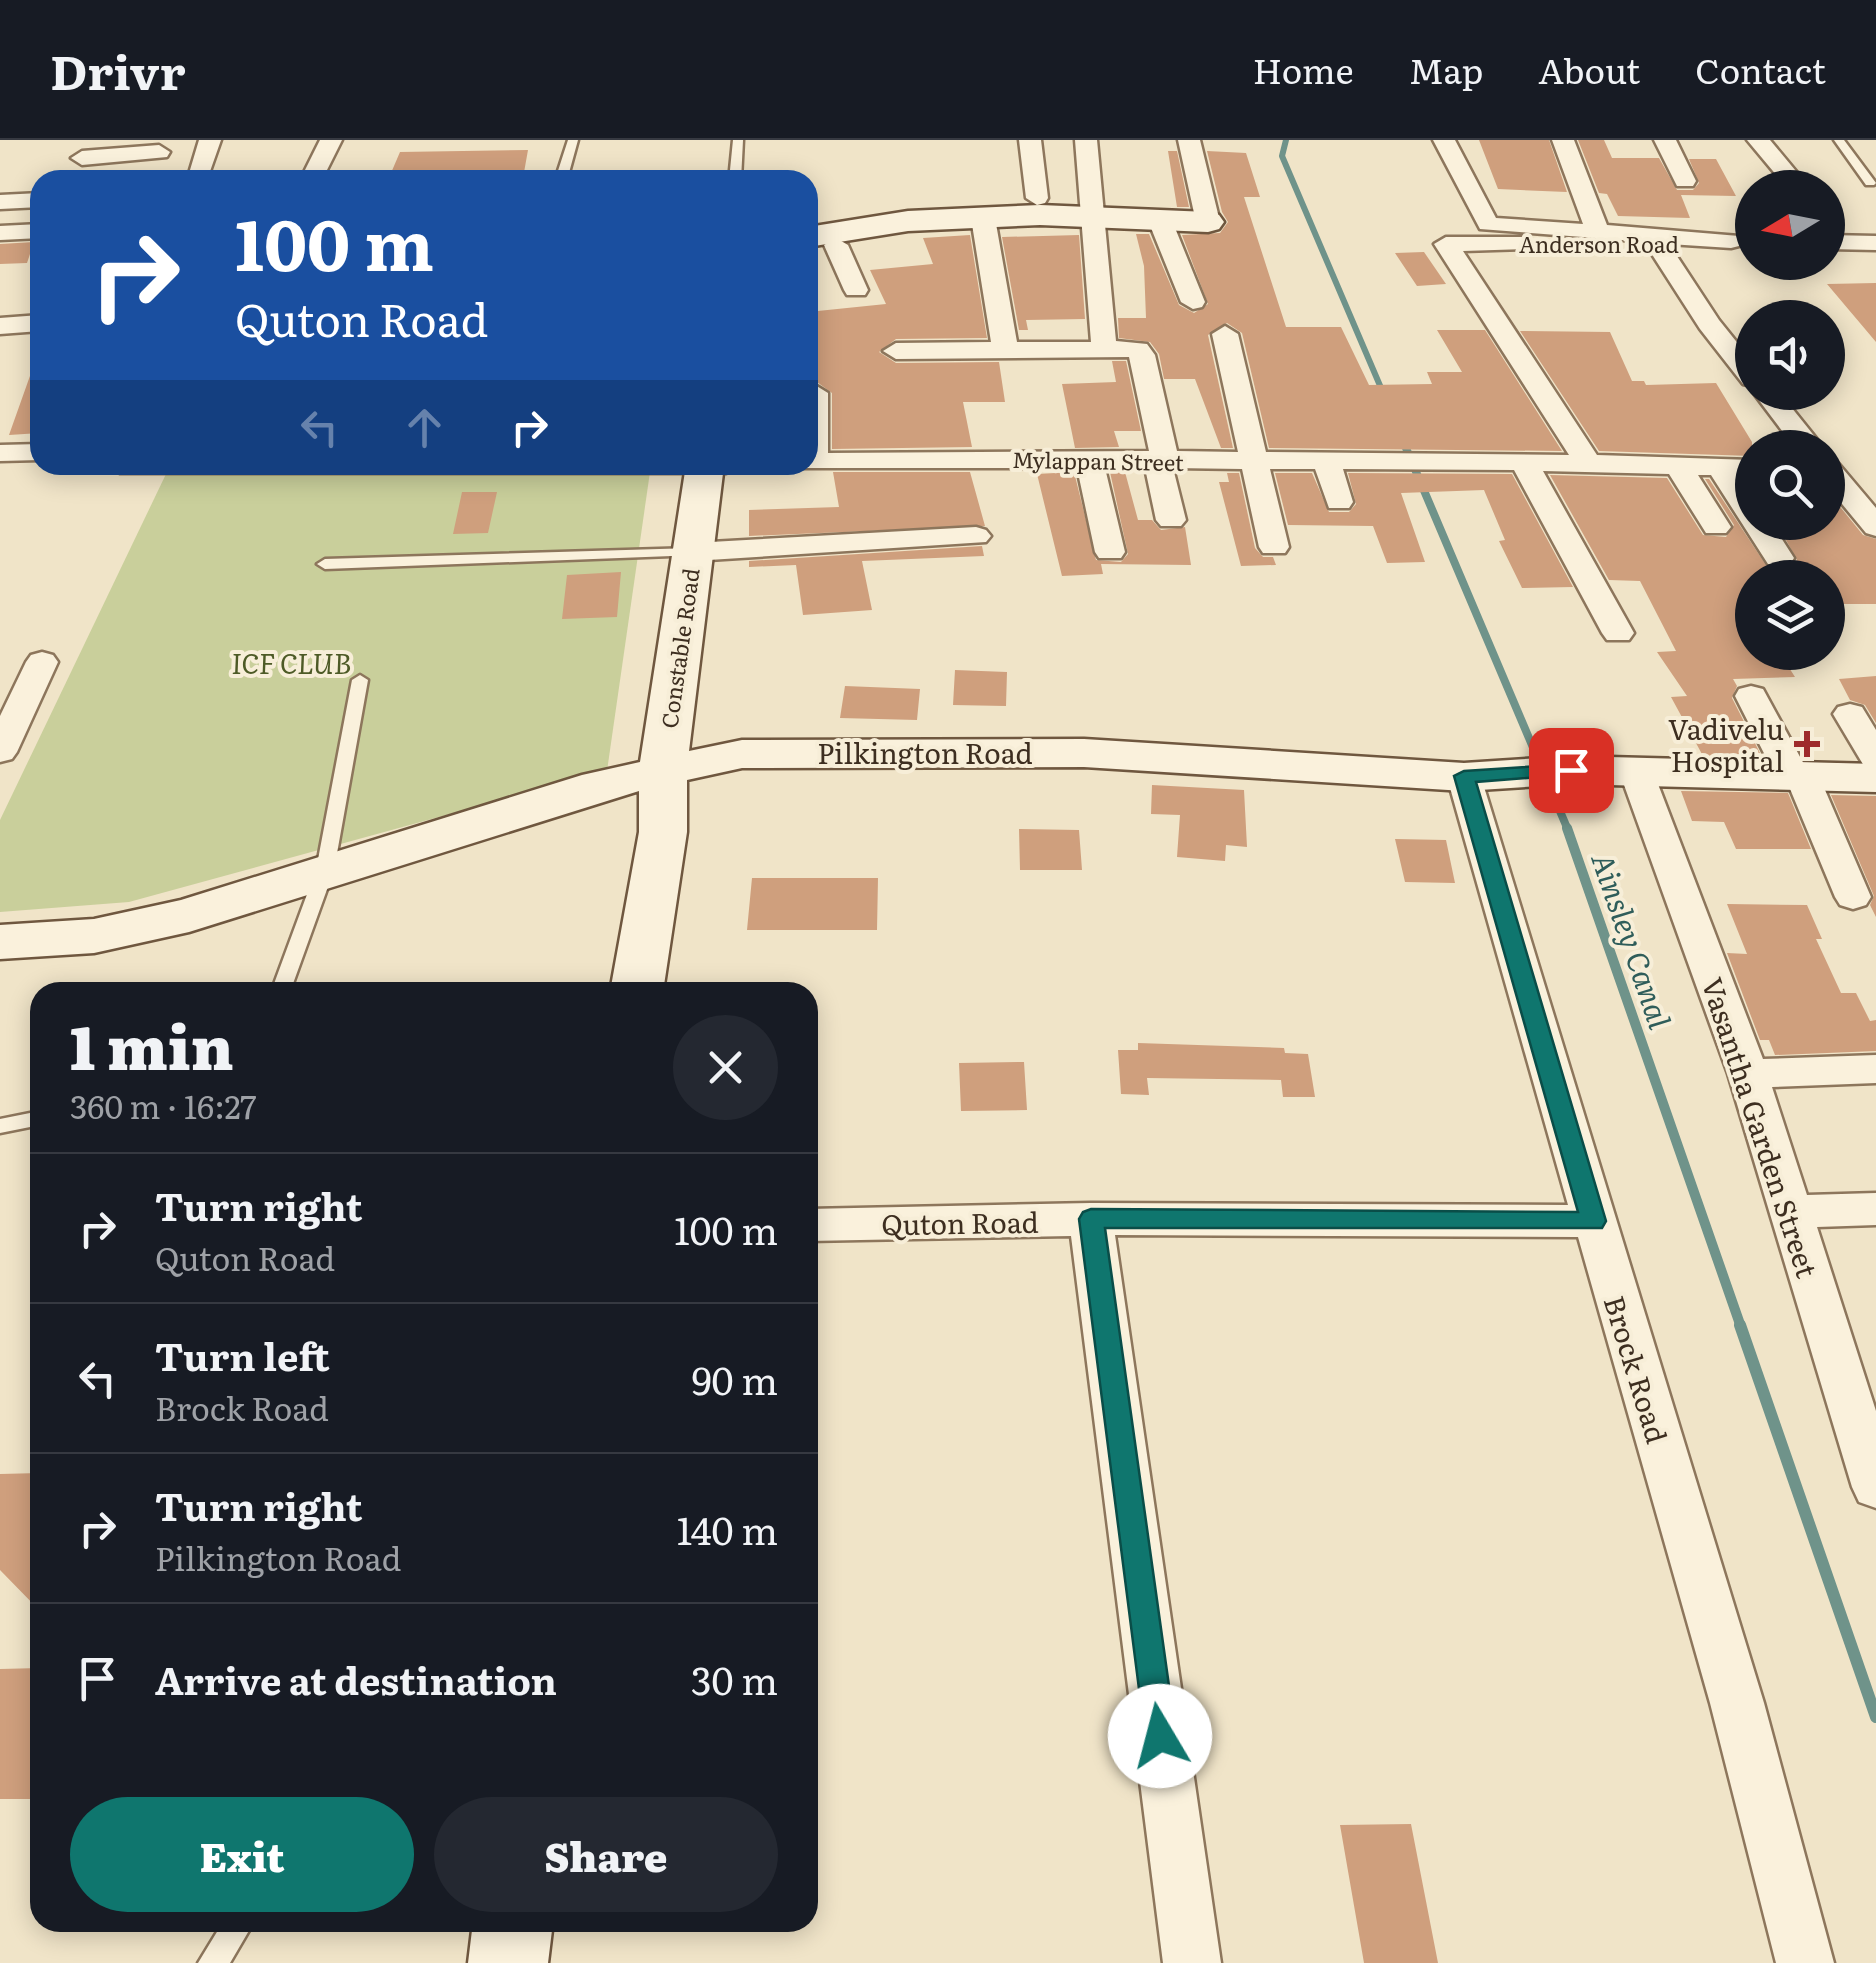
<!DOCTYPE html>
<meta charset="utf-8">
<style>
body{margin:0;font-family:Literata,serif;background:#242831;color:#f1f3f6;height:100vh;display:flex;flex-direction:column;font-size:38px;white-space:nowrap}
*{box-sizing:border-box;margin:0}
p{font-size:32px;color:#9ea1a6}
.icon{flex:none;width:55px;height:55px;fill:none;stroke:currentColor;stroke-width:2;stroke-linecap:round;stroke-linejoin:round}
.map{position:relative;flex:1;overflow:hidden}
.panel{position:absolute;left:30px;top:842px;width:788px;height:950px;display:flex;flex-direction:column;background:#171b24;border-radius:30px;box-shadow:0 5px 25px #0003}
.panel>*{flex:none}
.banner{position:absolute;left:30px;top:30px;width:788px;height:305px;border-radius:30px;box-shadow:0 5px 25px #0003;background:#1a4fa0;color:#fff;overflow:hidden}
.needle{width:65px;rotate:260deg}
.buttons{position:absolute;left:1735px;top:30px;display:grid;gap:20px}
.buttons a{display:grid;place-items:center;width:110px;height:110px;border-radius:50%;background:#171b24;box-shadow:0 5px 25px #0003;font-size:50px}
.pin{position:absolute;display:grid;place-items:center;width:85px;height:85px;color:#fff;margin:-42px;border-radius:20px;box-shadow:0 5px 15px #0006}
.me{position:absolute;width:110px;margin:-55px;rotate:352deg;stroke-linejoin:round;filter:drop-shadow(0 0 8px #0008)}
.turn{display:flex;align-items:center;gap:35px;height:210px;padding:0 40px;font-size:45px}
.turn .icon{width:130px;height:130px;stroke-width:2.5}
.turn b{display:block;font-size:70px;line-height:85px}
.lanes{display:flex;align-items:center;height:95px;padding:0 40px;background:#0003;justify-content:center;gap:50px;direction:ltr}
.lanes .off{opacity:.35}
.round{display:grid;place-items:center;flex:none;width:105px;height:105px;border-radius:52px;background:#242831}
.overview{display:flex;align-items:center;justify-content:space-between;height:170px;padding:0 40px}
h1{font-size:60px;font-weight:800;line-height:75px}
.primary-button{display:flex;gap:20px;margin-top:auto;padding:20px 40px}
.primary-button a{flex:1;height:115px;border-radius:60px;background:#0f766e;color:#fff;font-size:40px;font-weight:800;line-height:115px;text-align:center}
.primary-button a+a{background:#242831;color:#f1f3f6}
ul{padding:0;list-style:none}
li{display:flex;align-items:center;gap:30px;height:150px;padding:0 40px;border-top:2px solid #363941}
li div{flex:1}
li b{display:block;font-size:38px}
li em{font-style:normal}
header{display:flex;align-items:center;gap:60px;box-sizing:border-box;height:140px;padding:0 50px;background:#171b24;border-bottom:2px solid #363941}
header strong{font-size:48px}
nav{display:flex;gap:55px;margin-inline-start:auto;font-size:35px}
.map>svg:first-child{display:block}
.green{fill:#c9cf9b}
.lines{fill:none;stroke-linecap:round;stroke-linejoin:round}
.stream-far3{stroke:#6f938a;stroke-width:6}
.stream-far2{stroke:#6f938a;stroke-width:8}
.stream-far1{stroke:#6f938a;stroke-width:10}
.stream{stroke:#6f938a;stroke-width:12}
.building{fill:#cf9f7d}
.lane-casing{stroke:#8d765c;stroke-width:5}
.street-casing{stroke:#8d765c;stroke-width:5}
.secondary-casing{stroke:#6f573f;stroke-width:5}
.lane{fill:#faf1dc;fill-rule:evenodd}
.street{fill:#faf1dc;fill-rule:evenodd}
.secondary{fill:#faf1dc;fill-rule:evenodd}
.route{fill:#0f766e;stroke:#0a4d48;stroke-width:2.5}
.poi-dot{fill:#9e2a2b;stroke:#f7eed8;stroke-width:4}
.labels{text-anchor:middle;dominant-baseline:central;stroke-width:8;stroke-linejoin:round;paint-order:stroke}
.far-street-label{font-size:22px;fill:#3d2e20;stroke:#f7eed8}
.park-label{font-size:28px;font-style:italic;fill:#4d5a26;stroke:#f7eed8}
.poi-label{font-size:28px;fill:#3d2e20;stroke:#f7eed8;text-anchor:end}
.street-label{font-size:28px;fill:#3d2e20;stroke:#f7eed8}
.water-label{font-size:30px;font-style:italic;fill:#2f5d5a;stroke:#f7eed8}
</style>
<header>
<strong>Drivr</strong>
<nav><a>Home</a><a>Map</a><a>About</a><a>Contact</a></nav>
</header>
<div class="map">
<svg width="1876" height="1823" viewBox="0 0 1876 1823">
<rect width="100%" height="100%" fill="#f0e4c8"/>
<path class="green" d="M550,325H651L607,631L129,762L0,772V680L166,334Z"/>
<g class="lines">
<path class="stream-far3" d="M1286,0L1282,16L1384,255
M1402,299L1404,303"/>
<path class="stream-far2" d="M1403,301L1568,690"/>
<path class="stream-far1" d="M1567,688L1741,1187"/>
<path class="stream" d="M1740,1185L1876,1577"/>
</g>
<path class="building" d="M1479,0H1549L1567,52L1498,49Z
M1578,0H1604L1612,18H1659L1677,50H1693L1699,43L1689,19H1716L1736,56L1681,55L1690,78L1618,76L1607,54L1599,53Z
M528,10L523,38L388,40L400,12Z
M1168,11H1177L1189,67H1177Z
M1207,11L1246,13L1260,57H1244L1286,187H1341L1369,245L1432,244L1427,232H1462L1437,190H1485L1562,311L1269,308L1242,193L1227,183L1208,195L1233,308H1221L1195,239H1164L1159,214L1150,202L1119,198L1118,178H1146L1144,126L1136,94H1149L1179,165L1194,173L1208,164L1182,95L1220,93L1228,82L1222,72Z
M970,95L987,198L896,199L879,212L896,223L999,222L1005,262H963L972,307L832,309V253L817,242L808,243V172L886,164L870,130L933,124L923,98Z
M1079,95L1085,179L1026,180L1028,190H1019L1002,97Z
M34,102L27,123L0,124V104Z
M1424,112L1446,144L1417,146L1395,113Z
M1876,143V202L1827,144Z
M1520,191L1610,192L1632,241H1644L1646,245L1716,243L1752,302V316L1599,311Z
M36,219L40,220V293L9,295Z
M1112,221H1126L1141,291H1114L1119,307L1075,308L1062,244L1116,242Z
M833,332H970L985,386L749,396V370L839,367Z
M1074,332L1096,420L1121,422L1128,414L1110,332H1125L1138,380H1152L1161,390L1185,387L1191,425L1101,424L1103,434L1062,436L1037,334Z
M1227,333H1239L1255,408L1263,417H1273L1276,425L1241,426L1219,342H1229Z
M1275,333H1312L1329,372H1349L1356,364L1348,333L1512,334L1573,447L1522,448L1499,401L1505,400L1484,350L1401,353L1425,422L1387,423L1373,386L1288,385Z
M1550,335L1667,338L1703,395L1726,397L1734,385L1705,339H1709L1768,428H1790L1797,420L1776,382H1828V352L1863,395L1876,399V464H1828V438H1752V512H1779L1795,537L1733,539L1737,546L1732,558L1762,617L1703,616L1671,557L1687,556L1657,512L1676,511L1640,441L1609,440Z
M462,352H497L488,393L453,394Z
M982,406L984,416L862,421L872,470L803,475L796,425L749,427V421Z
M621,432L617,477L562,479L567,435Z
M955,530L1007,532L1006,566L953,565Z
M1876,536V583L1865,565L1850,560L1839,539Z
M845,546L920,549L917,580L840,578Z
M1152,645L1244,650L1247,707L1226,705L1225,721L1177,717L1180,675L1151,674Z
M1681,651L1788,653L1811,709H1736L1724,682L1692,681Z
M1831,655L1876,656V777L1870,765L1874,756Z
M1019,689L1079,690L1082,730H1020Z
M1395,699L1446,700L1455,743L1405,742Z
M752,738H878L877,790H747Z
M1727,764L1807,765L1822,799H1816L1841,853H1856L1870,881L1876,880V911L1775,915L1769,900H1760L1727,813L1747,814Z
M1138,903L1284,908L1285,913L1308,914L1315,957H1283L1281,940L1147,938L1149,955L1121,954L1118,910H1138Z
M1024,922L1027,970L961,971L959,923Z
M40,1333V1471L0,1430V1334Z
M40,1528V1659H0V1529Z
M1411,1684L1438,1823H1364L1340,1685Z"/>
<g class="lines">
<g class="lane-casing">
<path id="lane" d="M568,0H578L567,40H555Z
M733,0H743L741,40H729Z
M1834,0H1844L1876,43L1874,45H1866Z
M693,408L700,412L698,415L325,429L317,424L325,419Z
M360,535L368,540L334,730L290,852H271L316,730L352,540Z
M40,971V985L0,993V979Z
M223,1782H254L230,1823H198Z"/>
</g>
<g class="street-casing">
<path id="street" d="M199,0H221L207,40H187Z
M320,0H342L322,40H300Z
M1019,0H1041L1048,58L1045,63L1037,65L1026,58Z
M1075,0H1097L1116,201L1147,204L1155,215L1177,311L1238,312L1212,194L1225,186L1238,194L1266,312L1569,315L1434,104L1446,97H1522L1530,99L1534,104L1530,109L1463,111L1597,315L1752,320V336H1739L1752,356V382H1771L1794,418L1790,424H1768L1711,335H1698L1731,387L1726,393H1706L1669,334L1543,331L1634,493L1629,500H1607L1602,493L1514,330L1343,329L1353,362L1349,368H1329L1315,329H1270L1289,407L1285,413H1263L1259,407L1242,329L1173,328L1186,380L1181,386H1161L1156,380L1145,328H1105L1125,412L1121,418H1099L1095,412L1077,328H798L796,325H808V247L815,245L828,253V313L1149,311L1129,217L896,219L883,211L896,203L991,202L971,78L983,71L995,78L1017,202H1091Z
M1178,0H1200L1220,82L1216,87H1200L1196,82Z
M1433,0H1455L1496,78L1583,84L1552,0H1574L1607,85L1739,96L1743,101L1739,106L1731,108L1669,104L1719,180L1752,221V246L1743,244L1700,189L1646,105L1648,102L1480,89Z
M1654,0H1676L1696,41L1693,46H1677Z
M1747,0H1770L1810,48H1787Z
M159,5L170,12L167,17L82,25L71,18L82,11Z
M40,53V67L0,69V55Z
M1159,71L1171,78L1205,162L1202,167L1193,169L1181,162L1147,78Z
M40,84V98L0,100V86Z
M1828,95L1876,96V110L1828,109Z
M836,98L848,105L868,150L865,155H847L844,150L824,105Z
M40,175V191L0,194V178Z
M1752,251L1779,252L1824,308H1795Z
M40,304V320L0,321V305Z
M1828,321L1838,323L1876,368V396L1866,393L1828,347Z
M106,325H740L726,333H120Z
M976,387L986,390L991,396L986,402L693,421L682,418L678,412L682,406L693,403Z
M42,512L53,515L58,522L17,612L12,619L0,622V576L26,522L31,515Z
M1751,546L1763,549L1805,626L1814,629L1819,636L1871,757L1866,765L1853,769L1840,765L1835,757L1788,644L1780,642L1775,635L1735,556L1739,549Z
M1850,564L1862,567L1876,590V629L1864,626L1833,574L1838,567Z
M1636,621L1648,624L1653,631L1763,919L1876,915V943L1772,947L1807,1055L1876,1053V1085L1817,1087L1876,1271V1368L1859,1362L1852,1347L1728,934L1619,631L1624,624Z
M1464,627L1476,630L1481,637L1764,1563L1834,1823H1776L1710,1563L1578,1097L1115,1095L1221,1823H1163L1071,1096L808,1101V1069L1091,1063L1568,1065L1447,637L1452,630Z"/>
</g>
<g class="secondary-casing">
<path id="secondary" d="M1040,65L1208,72L1219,75L1224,82L1219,89L1208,92L1040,85L908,91L808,107V87L908,71Z
M686,325H724L689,611L742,600L1084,599L1464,623L1571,616L1876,624V652L1571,644L1464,651L1084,627L742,628L687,640V692L663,852H610L639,692V651L189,792L94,813L0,819V785L94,779L181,760L582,635L640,622Z
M473,1782H553L548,1823H468Z"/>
</g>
<use href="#lane" class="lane"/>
<use href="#street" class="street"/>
<use href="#secondary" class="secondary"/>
</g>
<path class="route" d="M1571,624L1581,630L1578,634L1476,642L1606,1081L1602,1088H1105L1176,1596L1171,1606L1160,1610L1150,1606L1145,1596L1079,1079L1083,1072L1091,1069L1578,1072L1454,636L1464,631Z"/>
<path class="poi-dot" d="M1802 589h10v10h10v10h-10v10h-10v-10h-10v-10h10z"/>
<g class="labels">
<g class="far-street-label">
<text x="1599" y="103">Anderson Road</text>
<text transform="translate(1098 320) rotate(1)">Mylappan Street</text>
<text transform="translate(679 508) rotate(-82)">Constable Road</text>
</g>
<g class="park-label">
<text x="291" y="522">ICF CLUB</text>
</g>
<g class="poi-label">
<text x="1784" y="588">Vadivelu<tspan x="1784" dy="32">Hospital</tspan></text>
</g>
<g class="street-label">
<text x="925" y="612">Pilkington Road</text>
<text transform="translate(1761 987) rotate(72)">Vasantha Garden Street</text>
<text transform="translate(960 1082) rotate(-1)">Quton Road</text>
<text transform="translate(1637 1229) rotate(73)">Brock Road</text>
</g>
<g class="water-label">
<text transform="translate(1633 800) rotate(71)">Ainsley Canal</text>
</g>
</g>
</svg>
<div class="buttons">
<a><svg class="needle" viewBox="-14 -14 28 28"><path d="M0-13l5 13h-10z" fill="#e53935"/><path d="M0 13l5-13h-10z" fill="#9ea1a6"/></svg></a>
<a><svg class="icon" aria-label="sound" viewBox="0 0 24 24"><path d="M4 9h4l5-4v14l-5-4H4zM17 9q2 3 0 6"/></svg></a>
<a><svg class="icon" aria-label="search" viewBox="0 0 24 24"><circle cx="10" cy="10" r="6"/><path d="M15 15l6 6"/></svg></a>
<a><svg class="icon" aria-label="layers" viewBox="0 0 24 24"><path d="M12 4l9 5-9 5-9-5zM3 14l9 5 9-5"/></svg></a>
</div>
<div class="pin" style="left:1571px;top:630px;background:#d93025"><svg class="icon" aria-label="arrive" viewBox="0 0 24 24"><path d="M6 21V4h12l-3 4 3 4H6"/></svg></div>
<svg class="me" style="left:1160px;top:1596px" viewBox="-20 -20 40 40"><circle r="19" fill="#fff"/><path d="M0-13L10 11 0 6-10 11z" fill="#0f766e"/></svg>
<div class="banner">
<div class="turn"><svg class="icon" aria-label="right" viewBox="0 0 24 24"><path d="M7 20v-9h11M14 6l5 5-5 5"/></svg><div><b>100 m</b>Quton Road</div></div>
<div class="lanes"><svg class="icon off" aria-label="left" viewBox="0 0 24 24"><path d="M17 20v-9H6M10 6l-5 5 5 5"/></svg><svg class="icon off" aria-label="ahead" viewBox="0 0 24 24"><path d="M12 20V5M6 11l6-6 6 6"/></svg><svg class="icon" aria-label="right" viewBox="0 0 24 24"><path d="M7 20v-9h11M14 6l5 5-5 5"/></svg></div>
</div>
<section class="panel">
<div class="overview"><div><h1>1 min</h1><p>360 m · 16:27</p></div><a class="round"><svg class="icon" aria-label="close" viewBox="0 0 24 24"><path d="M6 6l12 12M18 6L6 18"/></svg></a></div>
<ul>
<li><svg class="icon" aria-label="right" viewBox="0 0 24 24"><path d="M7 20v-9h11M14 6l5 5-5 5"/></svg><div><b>Turn right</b><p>Quton Road</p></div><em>100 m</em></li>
<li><svg class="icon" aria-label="left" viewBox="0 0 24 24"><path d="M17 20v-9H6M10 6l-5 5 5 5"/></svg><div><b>Turn left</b><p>Brock Road</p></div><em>90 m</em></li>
<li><svg class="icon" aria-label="right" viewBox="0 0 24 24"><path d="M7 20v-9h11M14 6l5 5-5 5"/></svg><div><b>Turn right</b><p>Pilkington Road</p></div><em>140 m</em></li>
<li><svg class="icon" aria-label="arrive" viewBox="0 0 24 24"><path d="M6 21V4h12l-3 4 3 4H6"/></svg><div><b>Arrive at destination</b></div><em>30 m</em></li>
</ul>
<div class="primary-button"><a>Exit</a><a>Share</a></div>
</section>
</div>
